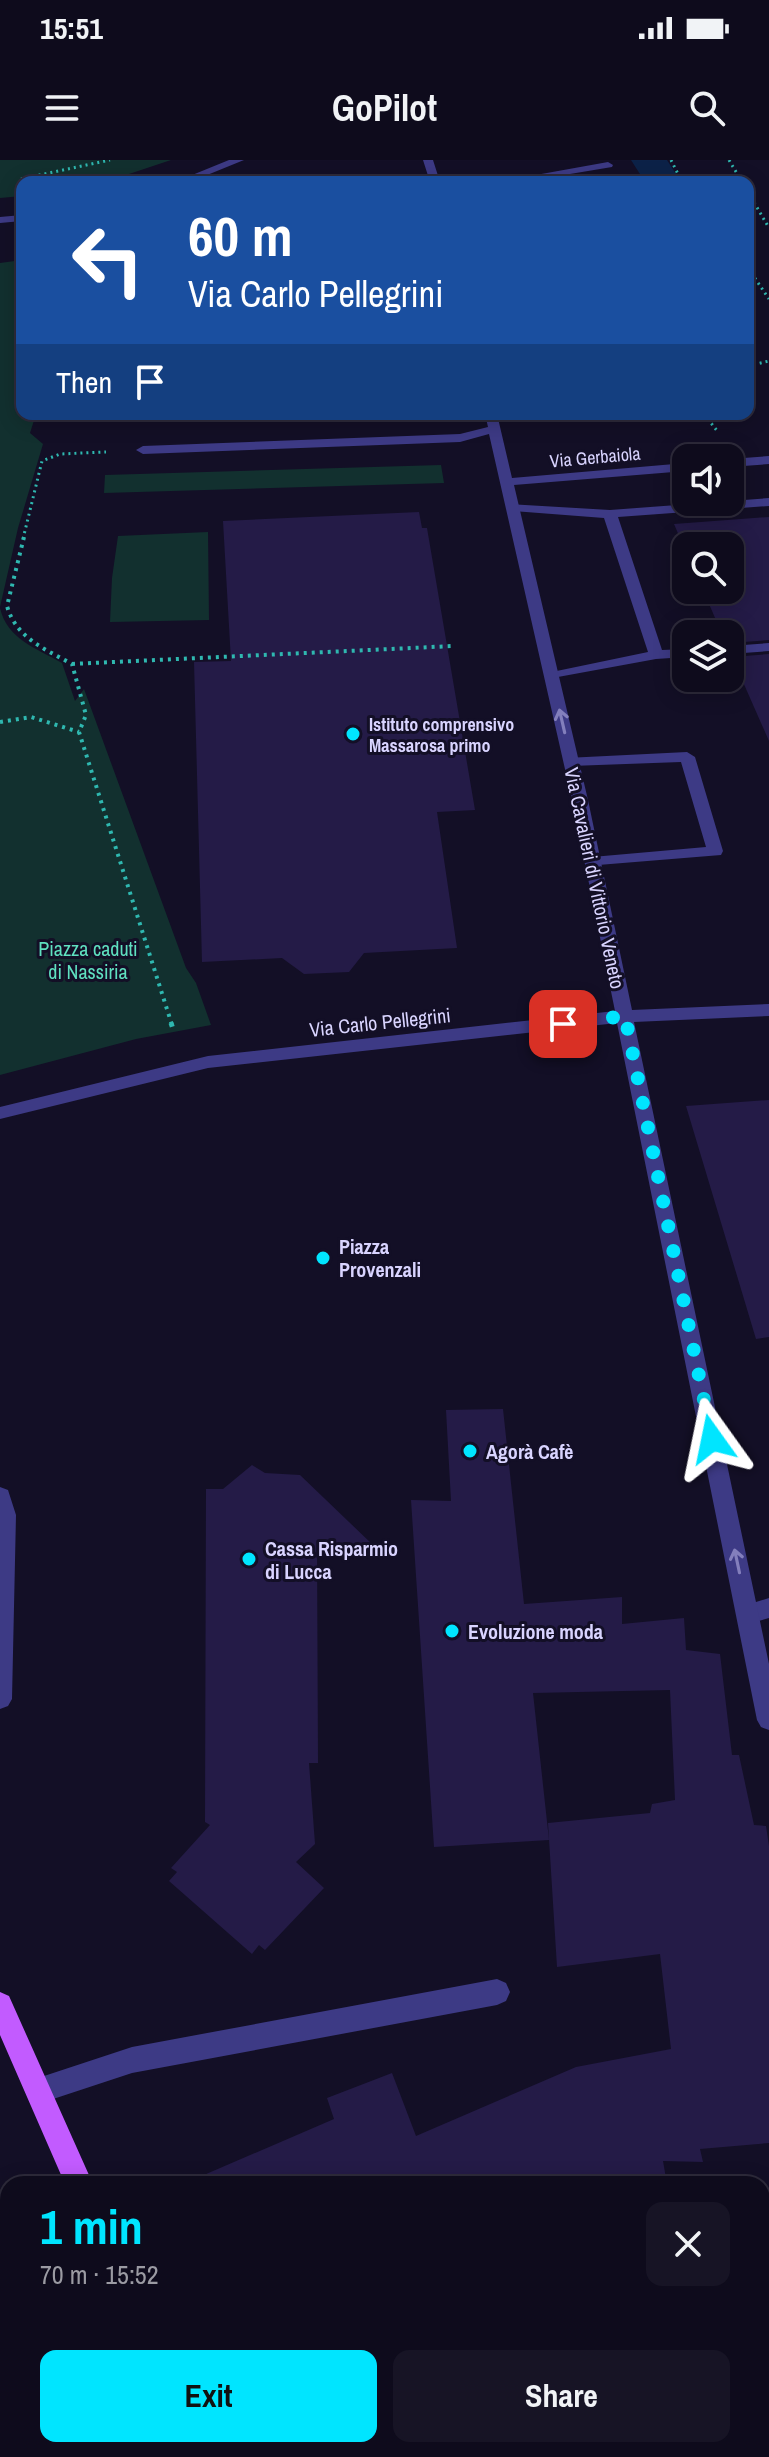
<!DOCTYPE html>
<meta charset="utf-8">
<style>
body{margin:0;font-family:"Archivo Narrow",sans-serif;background:#171425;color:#f1f3f6;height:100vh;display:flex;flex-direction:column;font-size:30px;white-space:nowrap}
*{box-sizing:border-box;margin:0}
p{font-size:26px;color:#9b9ba3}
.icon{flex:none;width:44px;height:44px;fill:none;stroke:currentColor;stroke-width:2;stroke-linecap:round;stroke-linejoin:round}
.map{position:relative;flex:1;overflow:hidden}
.side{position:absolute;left:0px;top:2016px;width:770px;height:282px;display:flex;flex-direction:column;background:#0e0b1c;border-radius:24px 24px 0 0;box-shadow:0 4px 20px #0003,0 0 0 2px #2e2b3b}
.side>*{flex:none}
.guide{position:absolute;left:16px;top:16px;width:738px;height:244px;border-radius:16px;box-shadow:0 4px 20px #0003,0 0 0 2px #2e2b3b;background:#1a4fa0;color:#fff;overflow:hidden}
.buttons{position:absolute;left:672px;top:284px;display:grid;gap:16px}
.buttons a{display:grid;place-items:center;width:72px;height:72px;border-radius:16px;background:#0e0b1c;box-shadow:0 4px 20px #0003,0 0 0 2px #2e2b3b;font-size:40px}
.pin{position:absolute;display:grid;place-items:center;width:68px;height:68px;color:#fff;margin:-34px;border-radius:16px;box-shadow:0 4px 12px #0006}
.me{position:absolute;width:88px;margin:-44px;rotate:348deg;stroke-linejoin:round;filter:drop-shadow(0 0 6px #0008)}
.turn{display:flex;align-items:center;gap:28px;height:168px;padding:0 40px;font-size:36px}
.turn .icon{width:104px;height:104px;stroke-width:2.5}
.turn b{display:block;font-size:56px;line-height:68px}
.then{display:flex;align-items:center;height:76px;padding:0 40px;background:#0003;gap:16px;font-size:30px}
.round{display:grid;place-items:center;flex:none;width:84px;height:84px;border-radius:16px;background:#171425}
.summary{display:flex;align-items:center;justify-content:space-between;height:136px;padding:0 40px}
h1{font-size:48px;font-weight:700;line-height:60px;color:#00e5ff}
.button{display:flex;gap:16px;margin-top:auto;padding:16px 40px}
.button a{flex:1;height:92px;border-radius:16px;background:#00e5ff;color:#111;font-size:32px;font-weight:700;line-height:92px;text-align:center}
.button a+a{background:#171425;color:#f1f3f6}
.status{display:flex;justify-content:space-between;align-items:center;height:56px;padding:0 40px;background:#0e0b1c;direction:ltr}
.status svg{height:22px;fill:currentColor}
header{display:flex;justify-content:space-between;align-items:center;height:104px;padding:0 40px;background:#0e0b1c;font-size:36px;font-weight:700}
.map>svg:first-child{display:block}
.green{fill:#12302f}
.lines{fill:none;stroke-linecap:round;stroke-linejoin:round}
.canal{fill:#0c2248;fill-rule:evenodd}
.building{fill:#241b47}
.path-far2{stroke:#2fb8b0;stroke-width:3;stroke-dasharray:2 4;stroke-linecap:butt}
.path-far1{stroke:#2fb8b0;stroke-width:4;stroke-dasharray:3 5;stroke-linecap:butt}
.path{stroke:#2fb8b0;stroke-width:5;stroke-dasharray:4 6;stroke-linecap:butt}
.lane{fill:#3d3a85;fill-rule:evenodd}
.street{fill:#3d3a85;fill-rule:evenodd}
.primary{fill:#c25bff;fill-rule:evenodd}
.oneway{stroke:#837fbc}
.route{stroke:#00e5ff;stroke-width:14;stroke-dasharray:0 25.2}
.poi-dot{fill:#00e5ff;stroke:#130f26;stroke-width:3}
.labels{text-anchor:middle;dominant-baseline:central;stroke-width:6;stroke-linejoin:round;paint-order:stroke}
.far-street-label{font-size:18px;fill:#d9d4ff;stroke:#130f26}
.far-poi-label{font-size:18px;font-weight:bold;fill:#d9d4ff;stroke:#130f26;text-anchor:start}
.street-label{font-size:20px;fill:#d9d4ff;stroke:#130f26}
.park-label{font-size:20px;fill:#5fe0c0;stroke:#130f26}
.poi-label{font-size:20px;font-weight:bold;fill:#d9d4ff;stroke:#130f26;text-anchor:start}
</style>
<div class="status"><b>15:51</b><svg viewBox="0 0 49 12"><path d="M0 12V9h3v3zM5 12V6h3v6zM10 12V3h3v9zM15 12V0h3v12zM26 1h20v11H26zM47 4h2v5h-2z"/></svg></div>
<header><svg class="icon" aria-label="menu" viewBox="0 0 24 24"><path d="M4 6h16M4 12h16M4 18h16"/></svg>GoPilot<svg class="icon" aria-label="search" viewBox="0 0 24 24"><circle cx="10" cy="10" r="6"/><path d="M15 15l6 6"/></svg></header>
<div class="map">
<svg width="769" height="2297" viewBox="0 0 769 2297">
<rect width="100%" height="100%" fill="#130f26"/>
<path class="green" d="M0,0H171L105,22H22V36L0,38Z
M22,100V254H36L30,273L43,284L18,368L0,447V103Z
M441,305L444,323L104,333L105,315Z
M208,372L209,460L110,462L112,418L118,376Z
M0,448C7,479 36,488 62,503L75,541L84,529L186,808L196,823L211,865L136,879L0,915Z"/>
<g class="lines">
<path class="canal" d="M631,0H667L681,22H645Z"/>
</g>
<path class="building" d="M419,352L422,368H427L475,650L437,652L457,788L364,793L349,812L304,814L282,798L202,802L194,502L231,501L223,361Z
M769,357V480L730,483V474H722L703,430H730V386H686V392L674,364Z
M769,494V581L732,497Z
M769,940V1177L756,1179L686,946Z
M503,1249L524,1444L622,1437V1464L684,1458L686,1490L720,1494L732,1595H739L754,1665L766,1666L769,1686V1983L700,1989L703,2002L663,2001L667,2024H183L334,1959L327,1938L392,1913L416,1976L576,1907L671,1889L660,1794L557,1807L548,1663L650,1653L652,1644L675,1640L670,1530L533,1533L549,1680L434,1687L411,1340L451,1341L446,1250Z
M252,1305L265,1313L300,1315L373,1385L317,1384L318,1603H309L315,1684L296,1702L324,1728L265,1790L259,1785L252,1794L169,1721L177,1712L171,1708L210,1665L205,1662L206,1329H223Z"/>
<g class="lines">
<path class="path-far2" d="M671,0L682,22
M729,0L742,22
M21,19L110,0
M748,32L769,68
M748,108L769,139
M748,206L769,201
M704,254L718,272
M23,379L42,301L60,294L106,292"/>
<path class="path-far1" d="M24,377L7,446C16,478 45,489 72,504L86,555L79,572L172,865
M72,504L453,486
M0,562L31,557L79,572"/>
<path class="path" d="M171,863L173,869"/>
<path class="lane" d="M608,2L613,5L612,7L522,22H497Z
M769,338V346L618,357L662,490L686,489V497L656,499L547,519V513L648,492L604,358L513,351L506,347L508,344L610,350Z
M769,483V491L730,494V486Z
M687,592L695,597L723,691L721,695L586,706L584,702L592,697L706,687L681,602L571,606L566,604V598Z
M0,1327L8,1330L16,1355L12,1539L8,1546L0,1549Z
M769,1438V1458L748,1464L740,1461L737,1454L740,1447Z
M497,1819L506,1823L510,1832L506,1841L497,1845L132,1913L38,1944L29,1940L25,1931L29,1922L38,1918L132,1887Z
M131,2290H177L174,2297H128Z"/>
<path class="street" d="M229,0H244L190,22H175Z
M423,0H433L440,22H430Z
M22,55V61L0,63V57Z
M485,254H497L512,318L686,303V311L514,325L588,640L632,850L769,844V856L634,862L769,1504V1570L761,1567L757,1560L617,863L208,908L0,959V947L208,896L615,851L572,640L489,274L460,282L143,294L136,290L143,286L460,274L488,267Z
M769,296V304L730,307V299Z
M769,2106V2138L762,2141V2109Z
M762,2279L769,2297H741L738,2290H762Z"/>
<path class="primary" d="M0,1832L9,1836L93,2024H65L0,1875Z
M193,2290H224L227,2297H196Z"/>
</g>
<defs><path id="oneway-shaft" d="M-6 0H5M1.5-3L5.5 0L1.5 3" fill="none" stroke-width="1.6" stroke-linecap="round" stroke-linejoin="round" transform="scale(2)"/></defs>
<g class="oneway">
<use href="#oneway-shaft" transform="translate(562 561) rotate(-103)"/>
<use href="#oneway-shaft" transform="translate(737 1401) rotate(-102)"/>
</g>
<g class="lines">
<path class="route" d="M563,864L625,856L712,1279"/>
</g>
<g class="poi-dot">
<circle cx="353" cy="574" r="8"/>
<circle cx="323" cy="1098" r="8"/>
<circle cx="470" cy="1291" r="8"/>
<circle cx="249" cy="1399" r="8"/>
<circle cx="452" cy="1471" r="8"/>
</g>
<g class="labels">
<g class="far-street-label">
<text transform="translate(595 297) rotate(-5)">Via Gerbaiola</text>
</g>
<g class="far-poi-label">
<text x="369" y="564">Istituto comprensivo<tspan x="369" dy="21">Massarosa primo</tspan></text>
</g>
<g class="street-label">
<text transform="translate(595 718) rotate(78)">Via Cavalieri di Vittorio Veneto</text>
<text transform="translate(380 862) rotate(-6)">Via Carlo Pellegrini</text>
</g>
<g class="park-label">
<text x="88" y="788">Piazza caduti<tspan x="88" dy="23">di Nassiria</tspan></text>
</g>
<g class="poi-label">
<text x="339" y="1086">Piazza<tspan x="339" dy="23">Provenzali</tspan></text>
<text x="486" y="1291">Agorà Cafè</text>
<text x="265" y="1388">Cassa Risparmio<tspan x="265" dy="23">di Lucca</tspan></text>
<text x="468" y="1471">Evoluzione moda</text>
</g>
</g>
</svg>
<div class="buttons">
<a><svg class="icon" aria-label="sound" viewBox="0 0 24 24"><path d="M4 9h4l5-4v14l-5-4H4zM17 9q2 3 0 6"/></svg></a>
<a><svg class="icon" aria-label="search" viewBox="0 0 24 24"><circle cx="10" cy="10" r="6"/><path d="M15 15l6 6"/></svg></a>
<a><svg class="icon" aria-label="layers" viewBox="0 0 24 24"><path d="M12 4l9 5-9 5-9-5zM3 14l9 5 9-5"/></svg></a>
</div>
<div class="pin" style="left:563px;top:864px;background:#d93025"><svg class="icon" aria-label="arrive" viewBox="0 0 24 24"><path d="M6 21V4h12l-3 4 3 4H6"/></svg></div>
<svg class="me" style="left:712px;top:1279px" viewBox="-20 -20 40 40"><path d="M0-17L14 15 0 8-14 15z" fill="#00e5ff" stroke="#fff" stroke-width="4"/></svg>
<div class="guide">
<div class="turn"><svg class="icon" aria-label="left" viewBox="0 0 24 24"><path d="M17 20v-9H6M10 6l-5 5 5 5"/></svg><div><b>60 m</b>Via Carlo Pellegrini</div></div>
<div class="then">Then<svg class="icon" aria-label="arrive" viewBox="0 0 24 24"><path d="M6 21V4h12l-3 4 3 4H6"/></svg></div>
</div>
<section class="side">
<div class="summary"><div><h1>1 min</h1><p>70 m · 15:52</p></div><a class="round"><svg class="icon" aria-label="close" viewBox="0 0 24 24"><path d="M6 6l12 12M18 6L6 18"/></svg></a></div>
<div class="button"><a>Exit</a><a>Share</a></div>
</section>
</div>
